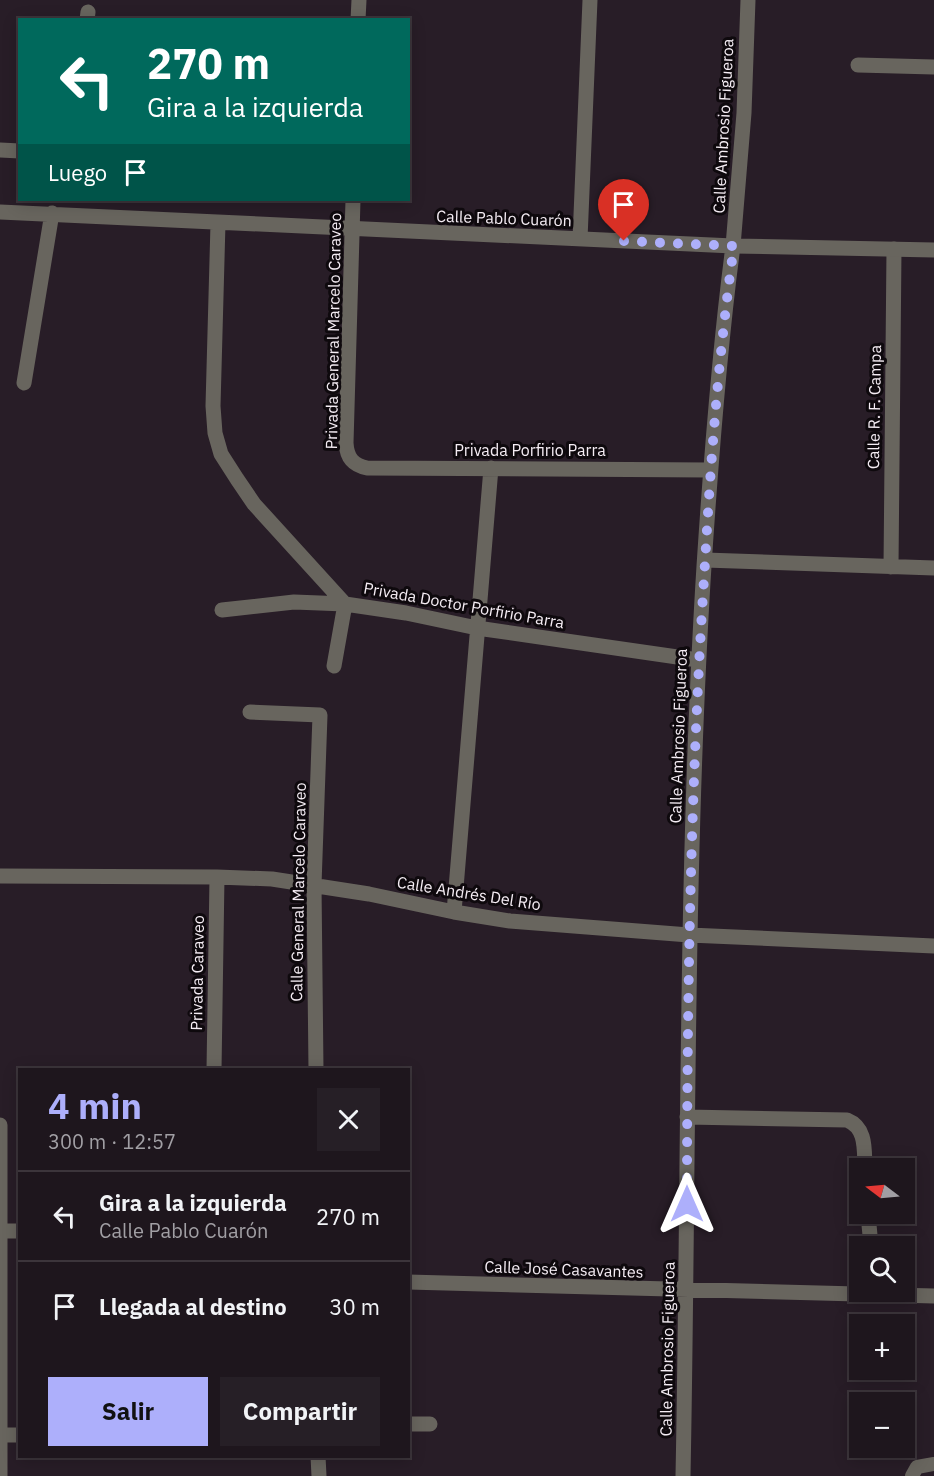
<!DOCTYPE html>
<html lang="es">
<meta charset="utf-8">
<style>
body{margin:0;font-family:"IBM Plex Sans",sans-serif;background:#261f26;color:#f1f3f6;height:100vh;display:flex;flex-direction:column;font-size:22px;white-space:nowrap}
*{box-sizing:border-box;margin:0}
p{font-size:20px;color:#a19fa4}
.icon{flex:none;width:33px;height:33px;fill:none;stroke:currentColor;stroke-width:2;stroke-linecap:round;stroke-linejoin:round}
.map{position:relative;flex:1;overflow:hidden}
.drawer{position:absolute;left:18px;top:1068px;width:392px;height:390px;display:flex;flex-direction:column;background:#1e161d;border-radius:0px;box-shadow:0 3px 15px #0003,0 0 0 2px #3c353b}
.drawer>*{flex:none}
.guide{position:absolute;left:18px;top:18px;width:392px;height:183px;border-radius:0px;box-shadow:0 3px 15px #0003,0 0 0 2px #3c353b;background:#00695c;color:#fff;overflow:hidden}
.needle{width:39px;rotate:286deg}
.buttons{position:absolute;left:849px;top:1158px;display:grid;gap:12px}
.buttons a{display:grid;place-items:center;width:66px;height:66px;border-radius:0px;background:#1e161d;box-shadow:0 3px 15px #0003,0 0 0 2px #3c353b;font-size:30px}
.pin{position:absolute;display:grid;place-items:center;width:51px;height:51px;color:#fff;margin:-62px -26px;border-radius:50% 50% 50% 0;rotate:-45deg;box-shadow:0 0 6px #0007}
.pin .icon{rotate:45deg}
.me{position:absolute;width:66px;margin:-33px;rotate:0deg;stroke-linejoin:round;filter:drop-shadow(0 0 4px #0008)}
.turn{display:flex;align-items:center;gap:21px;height:126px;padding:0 30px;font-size:27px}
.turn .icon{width:78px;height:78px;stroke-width:2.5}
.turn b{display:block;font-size:42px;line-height:51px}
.then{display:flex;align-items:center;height:57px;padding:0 30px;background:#0003;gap:12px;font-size:22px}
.round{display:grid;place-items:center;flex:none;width:63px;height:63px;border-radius:0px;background:#261f26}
.head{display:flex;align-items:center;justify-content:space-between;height:102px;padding:0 30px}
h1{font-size:36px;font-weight:800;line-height:45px;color:#adaffb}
.cta{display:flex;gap:12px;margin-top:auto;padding:12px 30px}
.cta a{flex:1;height:69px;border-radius:0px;background:#adaffb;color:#111;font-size:24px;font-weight:800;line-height:69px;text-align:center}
.cta a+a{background:#261f26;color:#f1f3f6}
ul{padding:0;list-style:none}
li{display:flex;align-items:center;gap:18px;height:90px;padding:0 30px;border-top:2px solid #3c353b}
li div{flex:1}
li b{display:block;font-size:22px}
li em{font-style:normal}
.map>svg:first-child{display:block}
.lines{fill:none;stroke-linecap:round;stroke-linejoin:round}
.service{stroke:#68655e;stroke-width:14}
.minor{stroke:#68655e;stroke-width:15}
.tertiary{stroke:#68655e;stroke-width:15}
.route{stroke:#adaffb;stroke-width:10;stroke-dasharray:0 18}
.labels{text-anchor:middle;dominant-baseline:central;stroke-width:6;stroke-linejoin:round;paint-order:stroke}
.street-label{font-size:16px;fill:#f5edf4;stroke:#0e090d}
</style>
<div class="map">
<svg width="934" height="1476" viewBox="0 0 934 1476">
<rect width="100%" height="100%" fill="#281d27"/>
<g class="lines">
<path class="service" d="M912,1476L917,1467L934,1464"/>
<path class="minor" d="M87,20L88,12
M358,20L359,0
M858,65L934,67
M0,150L20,151
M353,200L346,443C347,458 353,465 367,468L709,470
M0,212L733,246C719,352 711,459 704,566C685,869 689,1173 683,1476
M218,223L213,406L215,433L221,454L237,479L254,504L345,604L334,666
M580,239L590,0
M24,383L52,213
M705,560L934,568
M891,567L894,249
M222,610L294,602L345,604L406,613L477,628L698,660
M250,712L320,715L314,885L316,1070
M0,876L217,877L272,879L369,894L454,912L510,921L689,935L934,946
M454,912L491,468
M214,1070L217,877
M687,1117L847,1120C867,1128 864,1150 865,1168
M0,1125V1476
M868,1214L871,1246
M0,1231H20
M408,1282L934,1296
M408,1424H430
M0,1435H20
M318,1456L319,1476"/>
<path class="tertiary" d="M748,0L744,113L733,246L934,250"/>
</g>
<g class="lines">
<path class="route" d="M624,241L734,246C719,351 711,456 705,563C691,776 687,990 687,1204"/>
</g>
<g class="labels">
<g class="street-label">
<text transform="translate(723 126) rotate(-87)">Calle Ambrosio Figueroa</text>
<text transform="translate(504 218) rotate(2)">Calle Pablo Cuarón</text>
<text transform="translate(333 331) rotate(-89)">Privada General Marcelo Caraveo</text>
<text transform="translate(874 407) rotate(-89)">Calle R. F. Campa</text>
<text x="530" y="450">Privada Porfirio Parra</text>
<text transform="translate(464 605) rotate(10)">Privada Doctor Porfirio Parra</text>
<text transform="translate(678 736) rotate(-88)">Calle Ambrosio Figueroa</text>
<text transform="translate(298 892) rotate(-89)">Calle General Marcelo Caraveo</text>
<text transform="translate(469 893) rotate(9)">Calle Andrés Del Río</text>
<text transform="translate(197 973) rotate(-89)">Privada Caraveo</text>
<text transform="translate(564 1269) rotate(2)">Calle José Casavantes</text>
<text transform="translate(667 1349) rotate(-89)">Calle Ambrosio Figueroa</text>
</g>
</g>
</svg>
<div class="buttons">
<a><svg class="needle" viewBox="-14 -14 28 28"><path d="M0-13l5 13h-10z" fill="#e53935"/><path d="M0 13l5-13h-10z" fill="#a19fa4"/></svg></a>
<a><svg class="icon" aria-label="search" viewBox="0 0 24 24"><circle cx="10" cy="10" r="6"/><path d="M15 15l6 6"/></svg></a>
<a>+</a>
<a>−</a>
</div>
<div class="pin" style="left:624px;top:241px;background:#d93025"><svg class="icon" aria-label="arrive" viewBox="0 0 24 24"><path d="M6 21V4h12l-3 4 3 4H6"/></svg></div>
<svg class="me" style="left:687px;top:1204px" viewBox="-20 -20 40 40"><path d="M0-17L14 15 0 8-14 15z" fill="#adaffb" stroke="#fff" stroke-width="4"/></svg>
<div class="guide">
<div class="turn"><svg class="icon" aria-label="left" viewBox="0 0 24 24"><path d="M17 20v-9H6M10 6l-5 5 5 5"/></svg><div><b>270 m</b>Gira a la izquierda</div></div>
<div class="then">Luego<svg class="icon" aria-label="arrive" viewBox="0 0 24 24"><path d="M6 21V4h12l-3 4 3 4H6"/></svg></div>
</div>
<section class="drawer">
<div class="head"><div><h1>4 min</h1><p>300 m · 12:57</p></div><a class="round"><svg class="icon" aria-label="close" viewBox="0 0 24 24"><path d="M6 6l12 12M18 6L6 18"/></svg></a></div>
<ul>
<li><svg class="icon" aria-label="left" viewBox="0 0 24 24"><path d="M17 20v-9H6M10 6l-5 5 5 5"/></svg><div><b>Gira a la izquierda</b><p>Calle Pablo Cuarón</p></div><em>270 m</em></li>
<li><svg class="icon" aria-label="arrive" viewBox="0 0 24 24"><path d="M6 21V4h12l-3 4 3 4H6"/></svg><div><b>Llegada al destino</b></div><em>30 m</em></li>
</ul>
<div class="cta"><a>Salir</a><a>Compartir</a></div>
</section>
</div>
